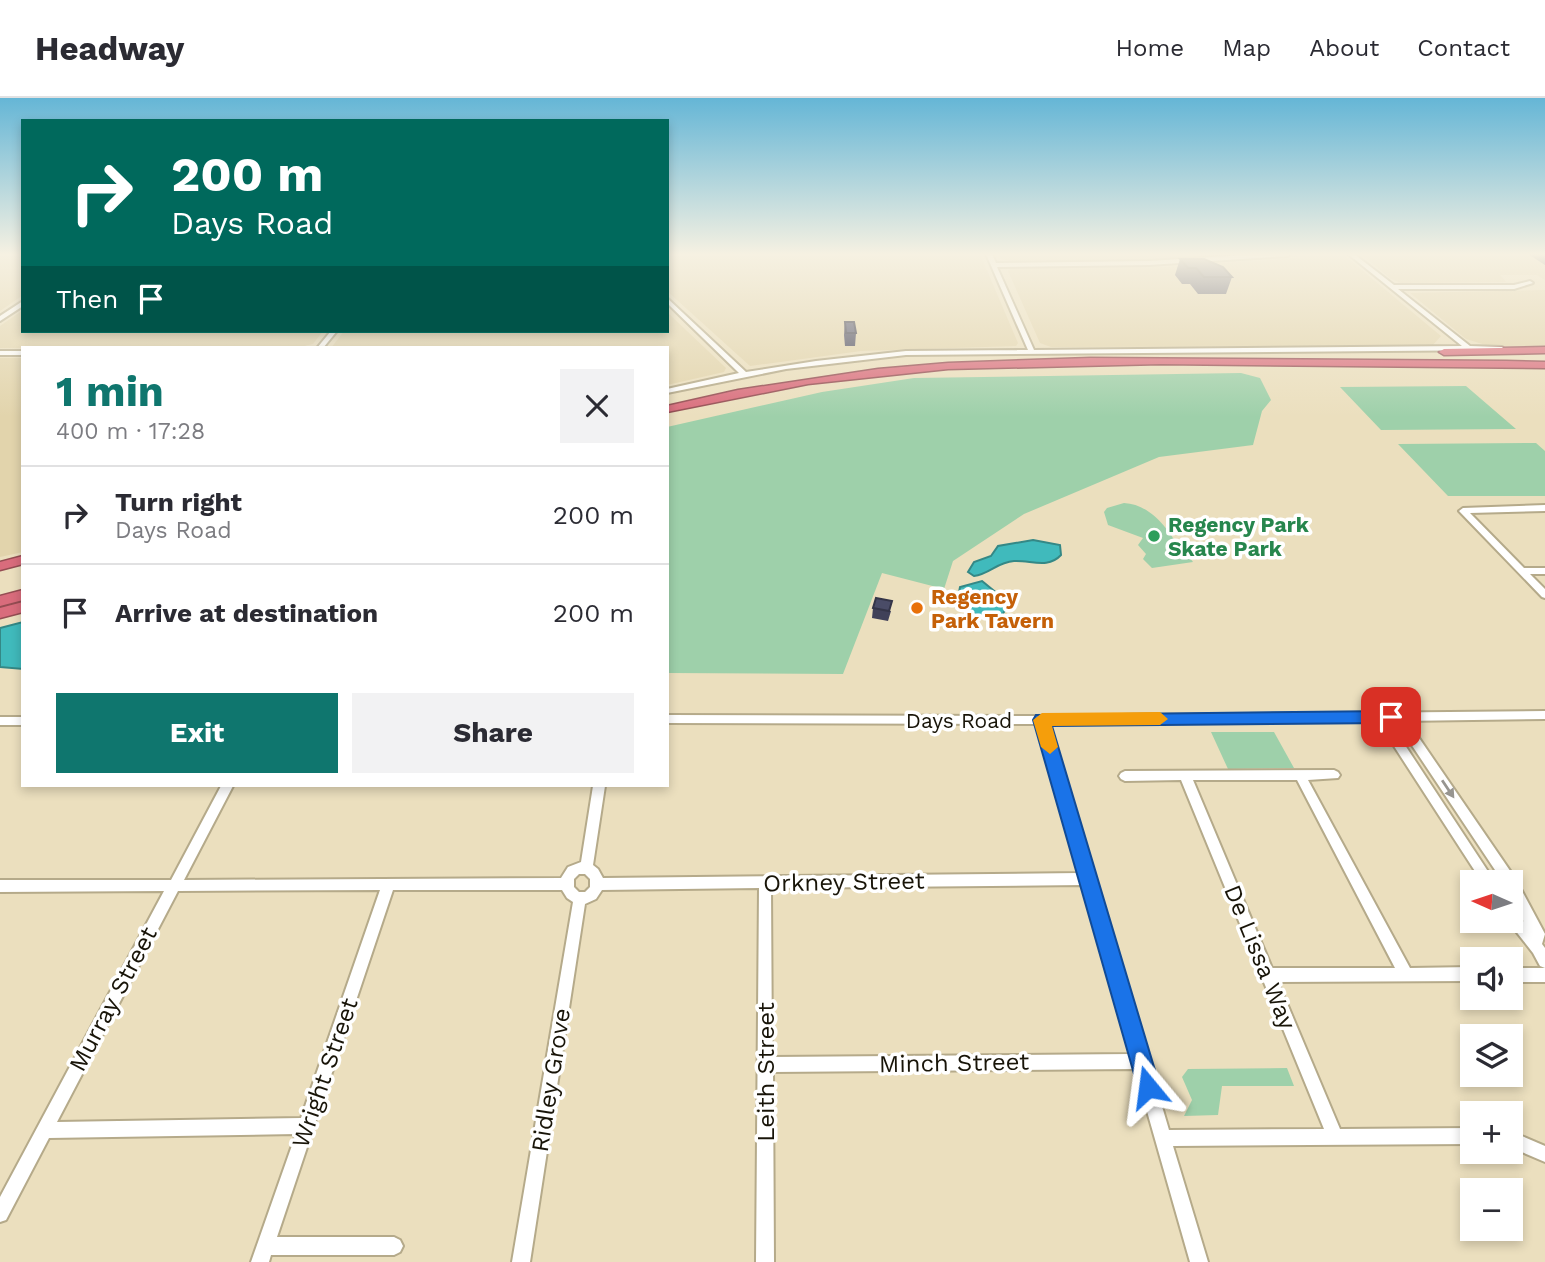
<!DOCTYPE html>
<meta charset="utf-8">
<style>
body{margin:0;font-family:"Work Sans",sans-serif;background:#f2f2f3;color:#2b2b33;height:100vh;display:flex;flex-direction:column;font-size:26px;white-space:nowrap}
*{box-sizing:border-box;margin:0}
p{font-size:23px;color:#7c7c81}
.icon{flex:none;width:38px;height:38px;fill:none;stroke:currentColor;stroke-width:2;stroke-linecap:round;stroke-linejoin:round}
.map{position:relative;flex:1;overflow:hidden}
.side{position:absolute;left:21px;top:248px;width:648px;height:441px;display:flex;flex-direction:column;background:#fff;border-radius:0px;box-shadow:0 4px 10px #0003}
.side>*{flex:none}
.guide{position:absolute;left:21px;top:21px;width:648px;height:214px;border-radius:0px;box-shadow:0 4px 10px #0003;background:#00695c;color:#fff;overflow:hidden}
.needle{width:46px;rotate:273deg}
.buttons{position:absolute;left:1460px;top:772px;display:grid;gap:14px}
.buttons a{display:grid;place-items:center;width:63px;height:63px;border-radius:0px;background:#fff;box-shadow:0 4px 10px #0003;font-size:35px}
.pin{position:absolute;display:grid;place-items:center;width:60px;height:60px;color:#fff;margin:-30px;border-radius:14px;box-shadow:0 4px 10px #0006}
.me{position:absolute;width:77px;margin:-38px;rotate:344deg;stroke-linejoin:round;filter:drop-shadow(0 0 5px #0008)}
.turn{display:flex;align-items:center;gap:24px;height:147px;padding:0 35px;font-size:32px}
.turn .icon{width:91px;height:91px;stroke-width:2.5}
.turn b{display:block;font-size:49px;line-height:60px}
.then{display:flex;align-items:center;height:66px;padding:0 35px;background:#0003;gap:14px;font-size:26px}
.round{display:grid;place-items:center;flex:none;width:74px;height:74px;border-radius:0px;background:#f2f2f3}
.headline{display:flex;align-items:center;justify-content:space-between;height:119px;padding:0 35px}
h1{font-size:42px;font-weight:700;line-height:52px;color:#0f766e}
.button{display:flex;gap:14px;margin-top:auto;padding:14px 35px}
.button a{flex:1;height:80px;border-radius:0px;background:#0f766e;color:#fff;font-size:28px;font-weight:700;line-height:80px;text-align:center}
.button a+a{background:#f2f2f3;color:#2b2b33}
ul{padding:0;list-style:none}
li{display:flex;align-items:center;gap:21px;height:98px;padding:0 35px;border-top:2px solid #e1e1e2}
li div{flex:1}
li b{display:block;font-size:26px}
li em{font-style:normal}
header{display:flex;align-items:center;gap:42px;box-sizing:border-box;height:98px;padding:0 35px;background:#fff;border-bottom:2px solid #e1e1e2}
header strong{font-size:33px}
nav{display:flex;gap:38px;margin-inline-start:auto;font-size:24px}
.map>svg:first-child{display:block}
.built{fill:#e2d4ac}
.green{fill:#9ed0aa}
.water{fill:#40babc;stroke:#348886;stroke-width:2}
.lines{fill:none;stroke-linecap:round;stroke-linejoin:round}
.minor-casing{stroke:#b5aa8a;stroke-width:4}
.highway-casing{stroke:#954d53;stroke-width:3}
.minor{fill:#fff;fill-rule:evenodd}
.highway{fill:#d96c7c;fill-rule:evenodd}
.wall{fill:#404159}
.building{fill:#4a4c67;stroke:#343548;stroke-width:2}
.oneway{fill:#979590}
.route{fill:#1a73e8;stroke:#114b97;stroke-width:2}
.slow{fill:#f59e0b}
.leisure-dot{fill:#2e9e5b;stroke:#fff;stroke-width:2.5}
.food-dot{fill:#e8710a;stroke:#fff;stroke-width:2.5}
.labels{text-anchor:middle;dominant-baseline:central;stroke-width:7;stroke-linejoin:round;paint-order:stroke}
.leisure-label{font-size:21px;font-weight:bold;fill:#27864d;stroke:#fff;text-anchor:start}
.food-label{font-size:21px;font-weight:bold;fill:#c56008;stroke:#fff;text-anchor:start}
.street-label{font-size:21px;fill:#181408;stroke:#fff}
.near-street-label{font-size:24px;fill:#181408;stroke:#fff}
</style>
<header>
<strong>Headway</strong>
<nav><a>Home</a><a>Map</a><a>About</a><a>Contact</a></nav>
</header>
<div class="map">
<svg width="1545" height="1164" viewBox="0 0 1545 1164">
<rect width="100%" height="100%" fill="#ebdfbe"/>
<path class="built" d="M0,156H23V197L0,213Z
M667,156H980L1018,245L1016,248L861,253L750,268L667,193Z
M997,156H1241L1156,162L1012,163L1002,161Z
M1361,156H1545V182L1537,177H1500L1506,184L1401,185L1391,181Z
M1339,157L1346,159L1441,238L1432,248L1051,249L1040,245L1008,173L1011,170L1166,169Z
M1545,192V248H1489L1466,241L1410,195Z
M23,212V233H323L313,246L304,248L0,250V228Z
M667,214L726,270L724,274L667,287V250H331L344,233H667Z
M0,260H23V454L0,459Z"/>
<path class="green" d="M1241,275L1260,280L1271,302L1262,313L1253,347L1159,359L1024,416L953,463L944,491L882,475L843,576L667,575V329L822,294L914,280Z
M1466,288L1516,331L1381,332L1340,289Z
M1536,345L1545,353V398H1448L1398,346Z
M1124,405C1151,406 1172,434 1183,458L1190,460L1193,464L1152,470L1143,461L1146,456L1138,447L1143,440L1108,427L1104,414L1107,410Z
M1211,634H1274L1294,670L1228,671Z
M1287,970L1294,988H1222L1218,1017L1184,1018L1192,1002L1182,979L1188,971Z"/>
<path class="water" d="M1033,442L1060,447L1061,457C1048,471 1031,462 1014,463C997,464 990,476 974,478L968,474L974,464L991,458L998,448Z
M982,483L999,497L1006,511L1002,517C985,523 966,516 958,499L960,489Z
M23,524V571L0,569V530Z"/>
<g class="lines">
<g class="minor-casing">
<path id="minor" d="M986,156H992L996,165L1149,163L1262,156H1290L1287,158L1149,167L997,169L1034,252L1462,248L1348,156H1354L1394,187H1514L1530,183L1533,185L1514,191H1398L1470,248L1502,249L1503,250L1500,252L906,257L786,271L667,295V291L739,275L667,205V200L746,274L816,263L906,253L1028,252Z
M23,203V208L0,223V218Z
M331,233H337L323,250H317Z
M0,253H23V257H0Z
M1545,407V413L1470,415L1524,470H1545V476H1530L1545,491V500L1542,499L1459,413L1463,410Z
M1545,613V621L1402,623L1417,637L1515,780L1545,836L1542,846L1545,850V870L1540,868L1533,855L1507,822H1510V810L1515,812L1524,824L1510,798V784H1503L1409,643L1399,633V638L1495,784H1482L1390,642L1386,623L1049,626L1169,1032L1324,1031L1181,682L1125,683L1121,681L1119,678L1121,675L1125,673L1334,672L1338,674L1340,677L1338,680L1308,682L1410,870L1472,869V883L1278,884L1340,1031L1472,1030V1046L1173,1048L1208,1164H1190L1135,971L773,974L774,1164H756L759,790L602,792L596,801L585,806L530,1164H512L573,804L567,800L562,792H393L277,1139H394L400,1142L403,1148L400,1154L394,1157H271L269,1164H251L296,1036L49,1040L6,1122L0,1124V1099L164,793L0,794V782H171L221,688H233L184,782L561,780L568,769L581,764L593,688H605L593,767L598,771L603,780L1080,775L1038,626L667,625V617L1042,618ZM1193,682H1297L1395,870H1272ZM579,776H585L590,781V789L585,794H579L574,789V781ZM1083,787L1131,956L772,959L771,790ZM380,792L301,1020L57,1024L178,793Z
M0,619H23V627H0Z
M1510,870H1545V884H1510Z
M1510,1033L1545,1048V1064L1510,1049Z"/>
</g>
<g class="highway-casing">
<path id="highway" d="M1545,249V255L1444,257L1439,254L1444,251Z
M1090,260L1506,263L1545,264V270L1161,266L948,271L808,286L667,314V308L738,292L878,271L948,265Z
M23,458V466L0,472V464Z
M23,492V502L0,508V498Z
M23,504V514L0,520V510Z"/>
</g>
<use href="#minor" class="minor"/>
<use href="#highway" class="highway"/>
</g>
<path class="wall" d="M1528,156H1545V167Z
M1180,161L1232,179L1226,196H1198L1190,186H1182L1175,177Z
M845,224L856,235L855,248H845L844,237Z
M873,510L891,513L888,523L872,520Z"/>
<path class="building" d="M1180,161H1204L1223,169L1232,179H1204L1196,170H1188Z
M845,224H854L856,235H846Z
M876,500L892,503L889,513L873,510Z"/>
<defs><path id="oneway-solid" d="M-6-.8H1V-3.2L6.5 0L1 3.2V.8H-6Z" transform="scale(1.75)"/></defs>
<use class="oneway" href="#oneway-solid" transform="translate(1448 691) rotate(56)"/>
<linearGradient id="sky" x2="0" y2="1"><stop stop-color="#65b6d6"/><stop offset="0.49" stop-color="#f6f1e2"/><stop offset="1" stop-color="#f6f1e2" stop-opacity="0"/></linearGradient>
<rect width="1545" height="319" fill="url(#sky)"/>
<path class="route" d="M1391,613L1399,619L1391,625L1052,628L1160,989L1157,997L1148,1000L1140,997L1033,622L1036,617Z"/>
<path class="slow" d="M1160,614L1168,621L1160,627L1052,628L1058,649L1050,656L1041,649L1033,622L1042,615Z"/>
<circle class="leisure-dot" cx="1154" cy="438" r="7"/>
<circle class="food-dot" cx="917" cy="510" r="7"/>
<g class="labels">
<g class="leisure-label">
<text x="1168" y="426">Regency Park<tspan x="1168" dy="24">Skate Park</tspan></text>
</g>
<g class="food-label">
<text x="931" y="498">Regency<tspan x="931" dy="24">Park Tavern</tspan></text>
</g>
<g class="street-label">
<text x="959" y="622">Days Road</text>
</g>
<g class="near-street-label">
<text transform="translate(844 784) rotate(-1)">Orkney Street</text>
<text transform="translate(1260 859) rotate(68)">De Lissa Way</text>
<text transform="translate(113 901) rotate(-62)">Murray Street</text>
<text transform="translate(954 965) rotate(-1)">Minch Street</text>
<text transform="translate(766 974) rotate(-90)">Leith Street</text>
<text transform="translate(325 975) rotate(-71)">Wright Street</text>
<text transform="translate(551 982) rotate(-81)">Ridley Grove</text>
</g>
</g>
</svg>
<div class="buttons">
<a><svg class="needle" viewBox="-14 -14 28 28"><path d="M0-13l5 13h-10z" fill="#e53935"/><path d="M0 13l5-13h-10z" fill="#7c7c81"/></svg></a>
<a><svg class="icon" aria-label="sound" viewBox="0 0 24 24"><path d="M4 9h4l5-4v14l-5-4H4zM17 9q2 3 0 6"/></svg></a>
<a><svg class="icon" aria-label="layers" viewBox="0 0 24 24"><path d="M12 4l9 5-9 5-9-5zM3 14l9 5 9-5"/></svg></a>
<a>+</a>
<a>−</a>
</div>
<div class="pin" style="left:1391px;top:619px;background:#d93025"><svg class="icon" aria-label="arrive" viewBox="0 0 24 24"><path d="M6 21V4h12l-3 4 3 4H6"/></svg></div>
<svg class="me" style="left:1148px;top:989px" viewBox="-20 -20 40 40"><path d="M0-17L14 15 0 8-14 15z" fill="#1a73e8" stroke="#fff" stroke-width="4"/></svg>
<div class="guide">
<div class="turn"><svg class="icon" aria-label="right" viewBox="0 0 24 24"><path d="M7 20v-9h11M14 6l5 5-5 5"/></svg><div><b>200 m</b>Days Road</div></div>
<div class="then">Then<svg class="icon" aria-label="arrive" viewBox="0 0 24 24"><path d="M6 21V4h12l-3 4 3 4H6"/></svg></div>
</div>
<section class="side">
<div class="headline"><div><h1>1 min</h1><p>400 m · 17:28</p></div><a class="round"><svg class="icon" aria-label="close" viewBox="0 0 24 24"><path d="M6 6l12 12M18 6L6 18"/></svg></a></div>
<ul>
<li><svg class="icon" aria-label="right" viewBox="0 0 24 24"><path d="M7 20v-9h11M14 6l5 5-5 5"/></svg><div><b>Turn right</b><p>Days Road</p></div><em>200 m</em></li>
<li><svg class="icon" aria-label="arrive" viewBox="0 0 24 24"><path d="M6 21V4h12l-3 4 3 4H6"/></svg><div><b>Arrive at destination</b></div><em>200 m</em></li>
</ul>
<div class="button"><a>Exit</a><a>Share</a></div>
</section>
</div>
